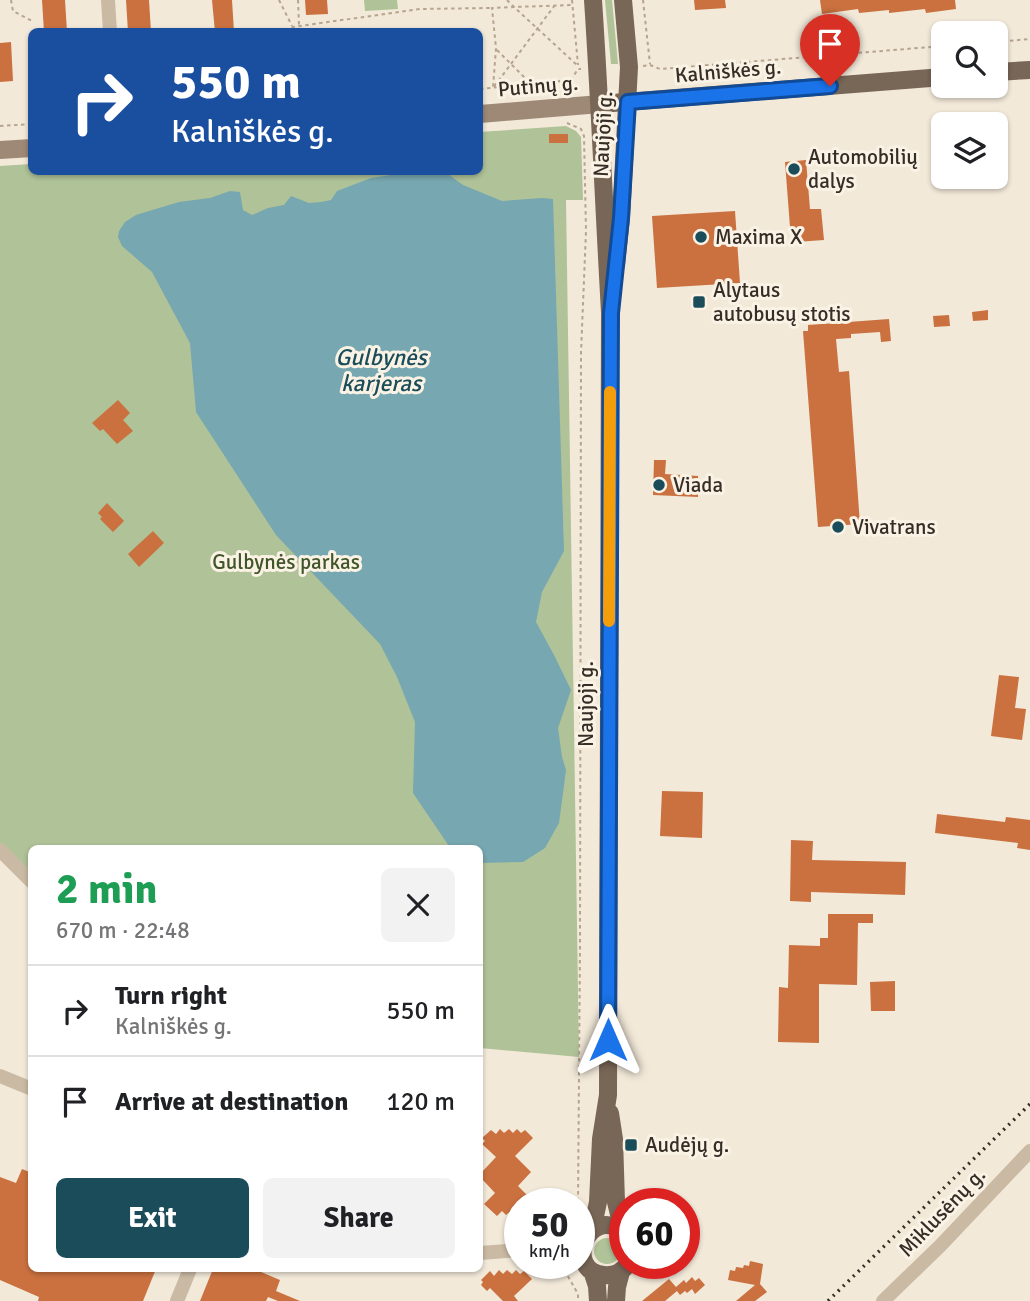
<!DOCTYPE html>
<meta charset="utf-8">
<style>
body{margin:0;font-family:Signika,sans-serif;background:#f2f2f2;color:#202124;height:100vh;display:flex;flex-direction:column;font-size:26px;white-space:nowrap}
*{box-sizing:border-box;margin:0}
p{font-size:23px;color:#757577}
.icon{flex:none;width:38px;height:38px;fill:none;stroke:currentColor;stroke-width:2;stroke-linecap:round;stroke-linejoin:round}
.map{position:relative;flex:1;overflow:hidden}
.sheet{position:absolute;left:28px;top:845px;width:455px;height:427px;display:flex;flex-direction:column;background:#fff;border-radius:10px;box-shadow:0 2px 5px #0004}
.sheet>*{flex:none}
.hud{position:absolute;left:28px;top:28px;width:455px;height:147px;border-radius:10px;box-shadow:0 2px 5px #0004;background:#1a4fa0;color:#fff;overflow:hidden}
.buttons{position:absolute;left:931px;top:21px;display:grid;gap:14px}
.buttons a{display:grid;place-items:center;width:77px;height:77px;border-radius:10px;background:#fff;box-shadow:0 2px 5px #0004;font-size:35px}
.speed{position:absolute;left:504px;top:1188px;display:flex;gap:14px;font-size:35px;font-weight:700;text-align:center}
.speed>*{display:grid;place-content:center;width:91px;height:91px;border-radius:50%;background:#fff;box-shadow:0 2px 5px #0004;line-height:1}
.speed small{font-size:18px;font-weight:400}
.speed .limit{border:10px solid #d22;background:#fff;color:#111}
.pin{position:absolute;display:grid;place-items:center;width:60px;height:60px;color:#fff;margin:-72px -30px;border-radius:50% 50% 50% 0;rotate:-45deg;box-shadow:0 0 7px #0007}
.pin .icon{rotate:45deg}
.me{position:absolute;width:77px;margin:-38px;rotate:0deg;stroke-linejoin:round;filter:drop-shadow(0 0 5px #0008)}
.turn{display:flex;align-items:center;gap:24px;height:147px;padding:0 28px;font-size:32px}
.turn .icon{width:91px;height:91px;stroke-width:2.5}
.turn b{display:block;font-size:49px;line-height:60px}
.round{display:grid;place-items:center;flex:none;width:74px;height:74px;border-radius:10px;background:#f2f2f2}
.overview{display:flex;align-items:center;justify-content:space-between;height:119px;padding:0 28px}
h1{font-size:42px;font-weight:700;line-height:52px;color:#1e9e55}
.action{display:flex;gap:14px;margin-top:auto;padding:14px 28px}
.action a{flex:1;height:80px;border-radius:10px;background:#1a4d59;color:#fff;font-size:28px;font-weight:700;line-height:80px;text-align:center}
.action a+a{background:#f2f2f2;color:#202124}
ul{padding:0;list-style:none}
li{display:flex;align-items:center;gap:21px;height:91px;padding:0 28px;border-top:2px solid #e0e0e0}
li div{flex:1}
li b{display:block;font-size:26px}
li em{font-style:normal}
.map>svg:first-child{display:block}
.green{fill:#afc298}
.water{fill:#77a7b0}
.building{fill:#ca713f}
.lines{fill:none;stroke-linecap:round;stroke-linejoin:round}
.path{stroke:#b6a48f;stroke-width:2;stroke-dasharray:3.5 3.5;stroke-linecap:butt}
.street{stroke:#cabaa4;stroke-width:14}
.secondary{stroke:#9e8976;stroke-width:18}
.primary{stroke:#786657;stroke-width:18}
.rail{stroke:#362d26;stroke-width:3.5;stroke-dasharray:2 5;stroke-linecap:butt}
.route-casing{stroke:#114b97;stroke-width:18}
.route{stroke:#1a73e8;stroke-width:12}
.slow{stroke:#f59e0b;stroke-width:12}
.poi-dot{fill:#1a4d59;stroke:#faf3e5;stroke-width:2.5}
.labels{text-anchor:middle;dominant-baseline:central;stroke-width:6;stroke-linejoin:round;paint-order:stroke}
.street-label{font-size:21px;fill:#362d26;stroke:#faf3e5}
.poi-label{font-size:21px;fill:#362d26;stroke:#faf3e5;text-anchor:start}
.park-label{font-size:21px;fill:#405529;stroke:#faf3e5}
.water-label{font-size:23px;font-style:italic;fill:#1a4d59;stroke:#faf3e5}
</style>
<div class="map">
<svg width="1030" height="1301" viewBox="0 0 1030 1301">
<rect width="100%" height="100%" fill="#f2e9d9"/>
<path class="green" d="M364,0H397L398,9L365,11Z
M605,0H612L618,64H611Z
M566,126L576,131L581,137L583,200H566L579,1057L480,1048V849H32L31,875L0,843V166L31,164L32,172H480V132Z
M594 1251a13 13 0 1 1 26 0a13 13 0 1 1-26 0Z"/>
<path class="water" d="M411,172H440L448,174L463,185L502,201L542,198L553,199L564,551L542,592L536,622L554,655L571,690L558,728L562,757L566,770L559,823L545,848L523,862L480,863V849H451L413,793L415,722L397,677L380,644L276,535L196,412L190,343L152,272L122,246L118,237L119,231L125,222L136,215L179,202L210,198L230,191L240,192L243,210L252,215L268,208L284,205L291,196L309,203L321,202L331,200L337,191L371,178Z"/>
<path class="building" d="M42,0H65L67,32H44Z
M126,0H149L151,32H128Z
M212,0H232L234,32H215Z
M305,0H327L328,14L306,15Z
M694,0H725L726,8L695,10Z
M820,0H955L956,9L926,13L925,9L889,13V10L859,13L858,9L822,14Z
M11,42L13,81L0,82V43Z
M549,134H568V143H549Z
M806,160L810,209H821L824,240L796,242L795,227H790L785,162Z
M735,211L740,283L657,288L652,216Z
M988,310V320L973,321L972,312Z
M949,315L950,326L934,327L933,316Z
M889,319L891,341L881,342L880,332L851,334V338L836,339L839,372L849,371L860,524L818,527L803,331H808V325Z
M118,400L130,413L123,420L133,431L117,444L103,429L100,431L92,423Z
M654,460H666L665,474L698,476V497L653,495Z
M107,503L124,521L113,532L100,519L102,517L98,513Z
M153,531L164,543L139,567L128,554Z
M999,675L1019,677L1015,708L1026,709L1022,740L991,736Z
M662,791L703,792L702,838L660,836Z
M937,814L1005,822L1006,817L1030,820V850L1017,848L1018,843L935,833Z
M791,840L813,841L812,860L906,862L905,895L811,892V902L790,901Z
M828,914H873V923H858L857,985L819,984V1043L778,1042L779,987L788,988L789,945L820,946V938H828Z
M895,981V1011H871L870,982Z
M500,1129L504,1133L509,1129L513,1133L517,1129L521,1133L525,1130L533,1138L515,1156L531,1172L518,1186L536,1204H520V1210L515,1215L511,1211L506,1215L502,1211L497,1216L484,1204L495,1193L481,1178L483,1176L481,1173L496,1157L482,1144L485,1141L482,1138L491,1130L496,1134Z
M22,1169L32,1173V1269H156L143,1301H38L39,1297L0,1280V1177L16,1183Z
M750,1261L763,1264L760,1284L767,1292L755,1301H736L755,1285L728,1280L730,1270L735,1271L736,1267L743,1268L744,1265L749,1266Z
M213,1269H254L280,1280L276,1291L300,1301H278L268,1297L266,1301H200Z
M499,1270L503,1274L507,1270L512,1274L516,1270L520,1274L524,1271L532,1279L514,1296L518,1301H503L490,1288L487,1291L481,1285L483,1282L481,1280L490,1271L494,1276Z
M692,1277L695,1281L699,1278L705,1285L695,1294L692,1289L687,1293L685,1291L680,1295L677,1291L665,1301H642L669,1279L676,1287L684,1280L686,1283Z"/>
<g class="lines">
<path class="path" d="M11,0L13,11L32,21
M279,0L292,26
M298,0L299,25
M507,0L514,7L572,5
M572,0L578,65
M643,0L650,64
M555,5L493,88L496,48L492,8L514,7L578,66
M286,32L293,27L420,9L491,8
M996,42L1030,39
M497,50L530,83
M643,66L650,65L660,69L943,46
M561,81L563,94
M480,89L571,80L578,69H581
M567,123L581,129L584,136L586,231L581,353L580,945L578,1204
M0,126L32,124
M561,1264L578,1294V1301"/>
<path class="street" d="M108,0L110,32
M0,850L32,882
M0,1076L32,1089
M480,1253L520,1250
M177,1301L190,1269
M883,1301L940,1246L1030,1151"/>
<path class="secondary" d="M480,114L600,104
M0,150L32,148"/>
<path class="primary" d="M996,72L1030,70
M600,104L943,77
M616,265L621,218L629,67L623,0
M610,1113L614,1139L616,1202L623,1231
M592,1230L598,1202L601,1139L608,1095L610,312C604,208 600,104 593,0
M625,1233C587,1202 563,1272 604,1275C615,1276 622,1272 628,1264
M592,1271L597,1286L598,1301
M616,1301L617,1287L621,1272"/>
<path class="rail" d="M828,1301L1030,1104"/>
</g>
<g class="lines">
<g class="route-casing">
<path id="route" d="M608,1040L611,313L621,218L628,102L830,86"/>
</g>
<use href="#route" class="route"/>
<path class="slow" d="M609,621L610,392"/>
</g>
<g class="poi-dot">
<circle cx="794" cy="169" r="7"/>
<circle cx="701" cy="237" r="7"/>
<rect x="692" y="295" width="14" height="14" rx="3.5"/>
<circle cx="659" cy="485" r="7"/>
<circle cx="838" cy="527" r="7"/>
<rect x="624" y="1138" width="14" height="14" rx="3.5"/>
</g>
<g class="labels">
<g class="street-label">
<text transform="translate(728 71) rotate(-5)">Kalniškės g.</text>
<text transform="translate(538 86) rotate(-5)">Putinų g.</text>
<text transform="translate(603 134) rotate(-87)">Naujoji g.</text>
<text transform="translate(586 704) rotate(-90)">Naujoji g.</text>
<text transform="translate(942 1212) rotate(-46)">Miklusėnų g.</text>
</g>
<g class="poi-label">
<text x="808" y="157">Automobilių<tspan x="808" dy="24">dalys</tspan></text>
<text x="715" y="237">Maxima X</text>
<text x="713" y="290">Alytaus<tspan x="713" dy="24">autobusų stotis</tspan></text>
<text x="673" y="485">Viada</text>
<text x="852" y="527">Vivatrans</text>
<text x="645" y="1145">Audėjų g.</text>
</g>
<g class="park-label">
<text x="286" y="562">Gulbynės parkas</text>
</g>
<g class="water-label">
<text x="381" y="357">Gulbynės<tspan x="381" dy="26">karjeras</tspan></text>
</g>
</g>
</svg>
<div class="buttons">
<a><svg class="icon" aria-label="search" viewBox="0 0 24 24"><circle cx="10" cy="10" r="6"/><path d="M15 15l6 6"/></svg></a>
<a><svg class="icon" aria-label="layers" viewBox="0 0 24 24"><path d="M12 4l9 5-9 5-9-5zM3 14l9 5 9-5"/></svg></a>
</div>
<div class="speed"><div>50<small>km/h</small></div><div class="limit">60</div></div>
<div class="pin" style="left:830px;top:86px;background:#d93025"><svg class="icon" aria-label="arrive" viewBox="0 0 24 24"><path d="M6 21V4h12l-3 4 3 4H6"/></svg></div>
<svg class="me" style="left:608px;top:1040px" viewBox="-20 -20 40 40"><path d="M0-17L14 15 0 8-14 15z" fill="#1a73e8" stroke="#fff" stroke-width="4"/></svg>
<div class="hud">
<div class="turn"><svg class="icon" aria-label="right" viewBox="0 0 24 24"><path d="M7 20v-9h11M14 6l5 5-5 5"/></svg><div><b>550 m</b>Kalniškės g.</div></div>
</div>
<section class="sheet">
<div class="overview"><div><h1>2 min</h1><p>670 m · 22:48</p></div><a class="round"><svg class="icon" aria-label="close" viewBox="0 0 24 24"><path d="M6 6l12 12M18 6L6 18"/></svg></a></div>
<ul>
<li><svg class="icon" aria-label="right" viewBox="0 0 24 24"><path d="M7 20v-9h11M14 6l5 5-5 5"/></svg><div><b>Turn right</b><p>Kalniškės g.</p></div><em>550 m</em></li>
<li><svg class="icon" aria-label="arrive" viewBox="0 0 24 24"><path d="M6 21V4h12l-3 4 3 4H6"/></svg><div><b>Arrive at destination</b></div><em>120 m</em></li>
</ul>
<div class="action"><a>Exit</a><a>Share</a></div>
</section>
</div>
